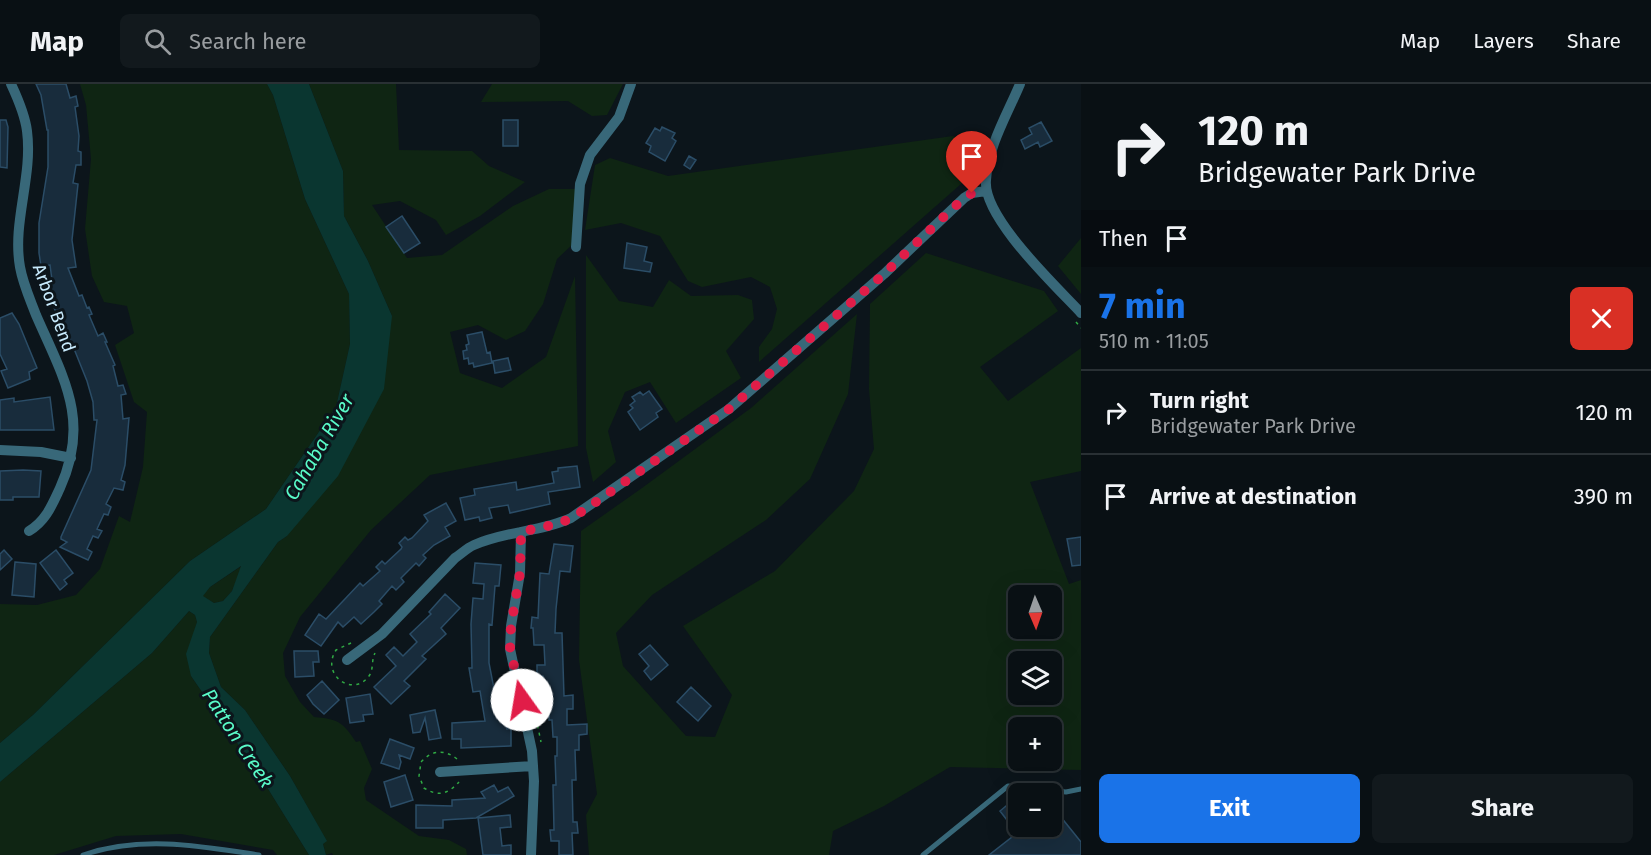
<!DOCTYPE html>
<meta charset="utf-8">
<style>
body{margin:0;font-family:"Fira Sans",sans-serif;background:#12191d;color:#f1f3f6;height:100vh;display:flex;flex-direction:column;font-size:22px;white-space:nowrap}
*{box-sizing:border-box;margin:0}
p{font-size:20px;color:#999da0}
.icon{flex:none;width:33px;height:33px;fill:none;stroke:currentColor;stroke-width:2;stroke-linecap:round;stroke-linejoin:round}
.map{position:relative;flex:1;overflow:hidden}
.drawer{display:flex;flex-direction:column;background:#091014;width:570px}
.drawer>*{flex:none}
.top-card{background:#091014;color:#f1f3f6;overflow:hidden}
.needle{width:39px;rotate:178deg}
.controls{position:absolute;left:1008px;top:501px;display:grid;gap:12px}
.controls a{display:grid;place-items:center;width:54px;height:54px;border-radius:9px;background:#091014;box-shadow:0 6px 24px #0002,0 0 0 2px #293034;font-size:30px}
.pin{position:absolute;display:grid;place-items:center;width:51px;height:51px;color:#fff;margin:-62px -26px;border-radius:50% 50% 50% 0;rotate:-45deg;box-shadow:0 0 6px #0007}
.pin .icon{rotate:45deg}
.me{position:absolute;width:66px;margin:-33px;rotate:347deg;stroke-linejoin:round;filter:drop-shadow(0 0 4px #0008)}
.turn{display:flex;align-items:center;gap:21px;height:126px;padding:0 18px;font-size:27px}
.turn .icon{width:78px;height:78px;stroke-width:2.5}
.turn b{display:block;font-size:42px;line-height:51px}
.then{display:flex;align-items:center;height:57px;padding:0 18px;background:#0003;gap:12px;font-size:22px}
.round{display:grid;place-items:center;flex:none;width:63px;height:63px;border-radius:9px;background:#12191d}
.overview{display:flex;align-items:center;justify-content:space-between;height:102px;padding:0 18px}
h1{font-size:36px;font-weight:700;line-height:45px;color:#1a73e8}
.action{display:flex;gap:12px;margin-top:auto;padding:12px 18px}
.action a{flex:1;height:69px;border-radius:9px;background:#1a73e8;color:#fff;font-size:24px;font-weight:700;line-height:69px;text-align:center}
.action a+a{background:#12191d;color:#f1f3f6}
ul{padding:0;list-style:none}
li{display:flex;align-items:center;gap:18px;height:84px;padding:0 18px;border-top:2px solid #293034}
li div{flex:1}
li b{display:block;font-size:22px}
li em{font-style:normal}
header{display:flex;align-items:center;gap:36px;box-sizing:border-box;height:84px;padding:0 30px;background:#091014;border-bottom:2px solid #293034}
header strong{font-size:28px}
nav{display:flex;gap:33px;margin-inline-start:auto;font-size:21px}
.search{width:420px;height:54px;background:#12191d;display:flex;align-items:center;gap:15px;box-sizing:border-box;padding:0 21px;border-radius:9px;color:#999da0;font-size:22px}
main{display:flex;flex:1;min-height:0}
.map>svg:first-child{display:block}
.green{fill:#0f2513;fill-rule:evenodd}
.water{fill:#0a3630;fill-rule:evenodd}
.building{fill:#182c3c;stroke:#2b4d67;stroke-width:1.5}
.lines{fill:none;stroke-linecap:round;stroke-linejoin:round}
.path{stroke:#30a944;stroke-width:1.5;stroke-dasharray:3 4.5;stroke-linecap:butt}
.lane{stroke:#386879;stroke-width:5}
.street{stroke:#386879;stroke-width:10}
.route{stroke:#e11d48;stroke-width:10;stroke-dasharray:0 18}
.labels{text-anchor:middle;dominant-baseline:central;stroke-width:6;stroke-linejoin:round;paint-order:stroke}
.street-label{font-size:18px;fill:#c8ebfd;stroke:#0c151b}
.water-label{font-size:20px;font-style:italic;fill:#59fac8;stroke:#0c151b}
</style>
<header>
<strong>Map</strong>
<div class="search"><svg class="icon" aria-label="search" viewBox="0 0 24 24"><circle cx="10" cy="10" r="6"/><path d="M15 15l6 6"/></svg>Search here</div>
<nav><a>Map</a><a>Layers</a><a>Share</a></nav>
</header>
<main>
<div class="map">
<svg width="1081" height="771" viewBox="0 0 1081 771">
<rect width="100%" height="100%" fill="#0c151b"/>
<path class="green" d="M80,0H267L273,11L305,115L349,210L350,260L336,323L266,425L190,477L33,631L0,659V520L37,521L76,511L100,485L119,432L130,438L143,383L147,328L134,318L115,261L134,249L127,222L104,218L92,192L85,145L91,75L86,21Z
M309,0H396L399,66L472,67L489,82L525,98L480,132L446,151L436,136L400,117L372,121L407,174L442,171L513,122L549,105H576L573,160L557,175L543,220L525,247L506,256L478,241L450,248L460,289L502,304L546,273L575,192L578,362L430,391L371,446L300,533L283,569L285,592L300,618L314,633C338,635 343,638 356,658L360,657L372,685L364,704L366,716L419,752L449,756L466,765L467,771H333L332,769L326,771L323,760L326,756L290,692L245,626L221,603L209,569L210,553L278,458L287,452L392,232L368,177L344,132L343,87Z
M492,0H623L607,31L592,32L568,17L481,18Z
M953,52L972,61L970,92L759,278V263L772,245L777,225L770,203L751,193L702,203L688,197L660,152L621,139L585,146L595,81L610,74L668,92Z
M1081,154V210L1058,182Z
M926,169L1044,207L1058,227L980,283L1008,317L1081,264V387L1030,398L1069,500L1081,496V686L950,683L884,722L833,747L829,771H589L586,731L597,710L579,576L581,447L642,404L751,324L857,230L848,310L810,395L766,436L652,511L616,549L623,582L686,652L715,653L732,611L683,542L775,487L854,407L874,365L869,305L870,220ZM1018,512H1052V544H1018ZM1018,578H1052V610H1018ZM1018,644H1052V676H1018Z
M586,171L619,217L653,223L669,196L691,212L738,211L752,216L754,235L726,267L741,294L676,339L650,298L625,308L608,347L616,378L593,398L586,364Z
M243,481L232,507L223,517L214,519L202,512L210,503Z
M189,527L195,531L197,538L194,549L191,592L260,692L309,771H277L273,766L181,750L116,752L54,771H0V698L152,569Z"/>
<path class="water" d="M267,0H309L343,87L344,132L368,177L392,232L384,305L338,392L287,452L278,458L210,553L209,569L221,603L245,626L290,692L327,757L323,760L326,771H309L260,692L191,592L186,570L197,538L195,531L189,527L152,569L0,698V659L33,631L190,477L266,425L336,323L350,260L349,210L305,115L273,11ZM241,482L232,507L223,517L214,519L203,512L210,503Z"/>
<path class="building" d="M36,0H66L70,14L76,12L78,22L75,23L79,52L78,67L81,68V81H76L73,99L78,100L72,156L76,183L68,184L79,212L82,211L87,224L89,223L92,230L89,231L98,252L103,249L107,258H105L115,281L113,282L118,302L123,301L126,310L121,311L123,335L129,334L125,381L121,396L125,398L123,406L114,404L106,420L111,423L108,431L104,430L97,445L102,447L98,454L93,452L87,465L92,468L88,476L60,463L67,458L61,455V453L91,386L97,336H94L93,318L87,297L62,235L57,231L44,199L52,196L50,181L41,182L39,169V139L48,83V46H47L41,11Z
M0,36H6L8,43L7,84L0,83Z
M503,36H518V62H503Z
M1041,38L1052,57L1040,63L1038,58L1025,65L1021,56L1032,50L1029,44Z
M662,43L675,49L672,54L676,57L665,77L649,68L651,62L646,59L655,44L660,47Z
M689,72L696,76L690,85L684,81Z
M402,132L420,159L404,169L386,143Z
M627,159L647,163L644,177L652,179L650,188L624,184Z
M12,229L19,240L37,284L29,288L30,295L8,304L1,287L7,285L0,270V234Z
M482,248L487,269L490,268L492,279L474,283L473,279L469,280L468,274L464,275L463,267L467,266L466,261L469,260L467,251Z
M508,274L511,286L495,289L493,277Z
M649,307L662,325L656,329L658,333L640,346L628,328L633,324L630,321L635,317L632,313L640,308L643,311Z
M50,313L54,346H0V316L14,314V318Z
M577,382L580,403L548,408L550,420L510,429L508,421L489,424L492,434L480,437L479,433L465,436L460,414L475,411L474,405L516,398L517,406L554,399L552,388L558,387V384Z
M23,386L41,387L39,413H13V416H0V387Z
M446,419L456,437L445,443L450,452L434,461L423,471L426,474L419,482L416,479L401,494L404,498L396,506L392,502L379,517L382,520L374,528L361,540L354,533L343,543L338,538L321,562L305,551L319,530L326,535L360,499L363,502L380,487L376,483L382,477L385,480L401,465L402,463L399,459L405,453L408,456L412,454L428,437L424,431Z
M1081,453V481L1072,482L1067,455Z
M554,460L573,462L570,488L560,487L556,525L555,549H562L564,612L573,611V625H567V641L587,640V650L579,651V666H575L576,696H572L573,738H577L578,749H572L573,771H559V757H551L550,746H554L553,701H556L555,672H557V653H553L552,636H549V623L545,622L543,592H537V581H545L544,561H534L533,544H531L532,533L538,534L540,489L549,490Z
M4,466L12,475L0,486V470Z
M56,466L73,489L64,496L67,500L60,506L40,479Z
M15,478L36,480L34,513L12,511Z
M475,479L501,481L499,502H495L492,541L489,540V579L495,610L501,609L507,645L511,644V662L461,664V655H452V639L485,637L480,607L473,608L469,584H472L471,540L473,514L483,515L484,500L473,499Z
M445,510L460,524L441,544L446,550L422,572L426,575L404,597L410,602L391,620L374,603L396,582L386,571L394,563L403,572L417,558L410,550L431,530L429,528Z
M650,561L668,581L651,596L644,587L649,582L639,570Z
M294,567H318L319,578H313L314,592L295,593Z
M322,597L339,616L324,630L313,620L307,611Z
M691,603L711,622L698,637L677,618Z
M370,610L373,630L363,631L364,637L350,639L346,614Z
M435,626L441,654L429,656L425,634L420,648L413,649L410,631Z
M390,655L414,664L410,675L399,671L401,678L399,685L381,679Z
M405,691L413,716L391,723L384,698Z
M494,701L498,708L508,703L514,712L476,734L443,736V744H416V721L452,722V716L485,714L481,708Z
M1018,712V742H1052V722L1081,758V771H989L1017,749L1000,727Z
M510,731L511,743L500,744L502,762L511,761V771H483L478,734Z"/>
<g class="lines">
<path class="path" d="M1076,238L1081,244
M351,559L336,566C320,591 353,614 369,592C374,585 371,577 375,569
M536,634L541,658
M457,675C444,665 432,666 421,678L419,692L424,704C438,713 448,710 459,698"/>
<path class="lane" d="M83,771C141,751 201,762 259,771
M923,771L1008,702L1066,708L1081,705"/>
<path class="street" d="M11,0C18,15 25,31 27,47C33,93 12,138 20,183C23,200 30,215 36,231C63,293 91,336 60,404C52,421 46,437 29,447
M1020,0C1007,31 988,62 986,96C982,133 1056,202 1081,229
M576,163L580,100L590,71L619,33L631,0
M0,366L41,368L71,374
M521,448L520,489L511,542L510,565L532,667L534,697L531,771
M347,576L382,550L455,474C461,470 467,464 474,461C505,447 541,448 571,434L729,325L884,190L964,114L972,109L986,107
M440,688L533,682"/>
</g>
<g class="lines">
<path class="route" d="M522,616L510,565L511,542L520,489L521,448L561,439L583,427L729,325L884,190L954,123L972,109"/>
</g>
<g class="labels">
<g class="street-label">
<text transform="translate(54 224) rotate(70)">Arbor Bend</text>
</g>
<g class="water-label">
<text transform="translate(319 363) rotate(-60)">Cahaba River</text>
<text transform="translate(238 654) rotate(57)">Patton Creek</text>
</g>
</g>
</svg>
<div class="controls">
<a><svg class="needle" viewBox="-14 -14 28 28"><path d="M0-13l5 13h-10z" fill="#e53935"/><path d="M0 13l5-13h-10z" fill="#999da0"/></svg></a>
<a><svg class="icon" aria-label="layers" viewBox="0 0 24 24"><path d="M12 4l9 5-9 5-9-5zM3 14l9 5 9-5"/></svg></a>
<a>+</a>
<a>−</a>
</div>
<div class="pin" style="left:972px;top:109px;background:#d93025"><svg class="icon" aria-label="arrive" viewBox="0 0 24 24"><path d="M6 21V4h12l-3 4 3 4H6"/></svg></div>
<svg class="me" style="left:522px;top:616px" viewBox="-20 -20 40 40"><circle r="19" fill="#fff"/><path d="M0-13L10 11 0 6-10 11z" fill="#e11d48"/></svg>
</div>
<section class="drawer">
<div class="top-card">
<div class="turn"><svg class="icon" aria-label="right" viewBox="0 0 24 24"><path d="M7 20v-9h11M14 6l5 5-5 5"/></svg><div><b>120 m</b>Bridgewater Park Drive</div></div>
<div class="then">Then<svg class="icon" aria-label="arrive" viewBox="0 0 24 24"><path d="M6 21V4h12l-3 4 3 4H6"/></svg></div>
</div>
<div class="overview"><div><h1>7 min</h1><p>510 m · 11:05</p></div><a class="round" style="background:#d93025;color:#fff"><svg class="icon" aria-label="close" viewBox="0 0 24 24"><path d="M6 6l12 12M18 6L6 18"/></svg></a></div>
<ul>
<li><svg class="icon" aria-label="right" viewBox="0 0 24 24"><path d="M7 20v-9h11M14 6l5 5-5 5"/></svg><div><b>Turn right</b><p>Bridgewater Park Drive</p></div><em>120 m</em></li>
<li><svg class="icon" aria-label="arrive" viewBox="0 0 24 24"><path d="M6 21V4h12l-3 4 3 4H6"/></svg><div><b>Arrive at destination</b></div><em>390 m</em></li>
</ul>
<div class="action"><a>Exit</a><a>Share</a></div>
</section>
</main>
